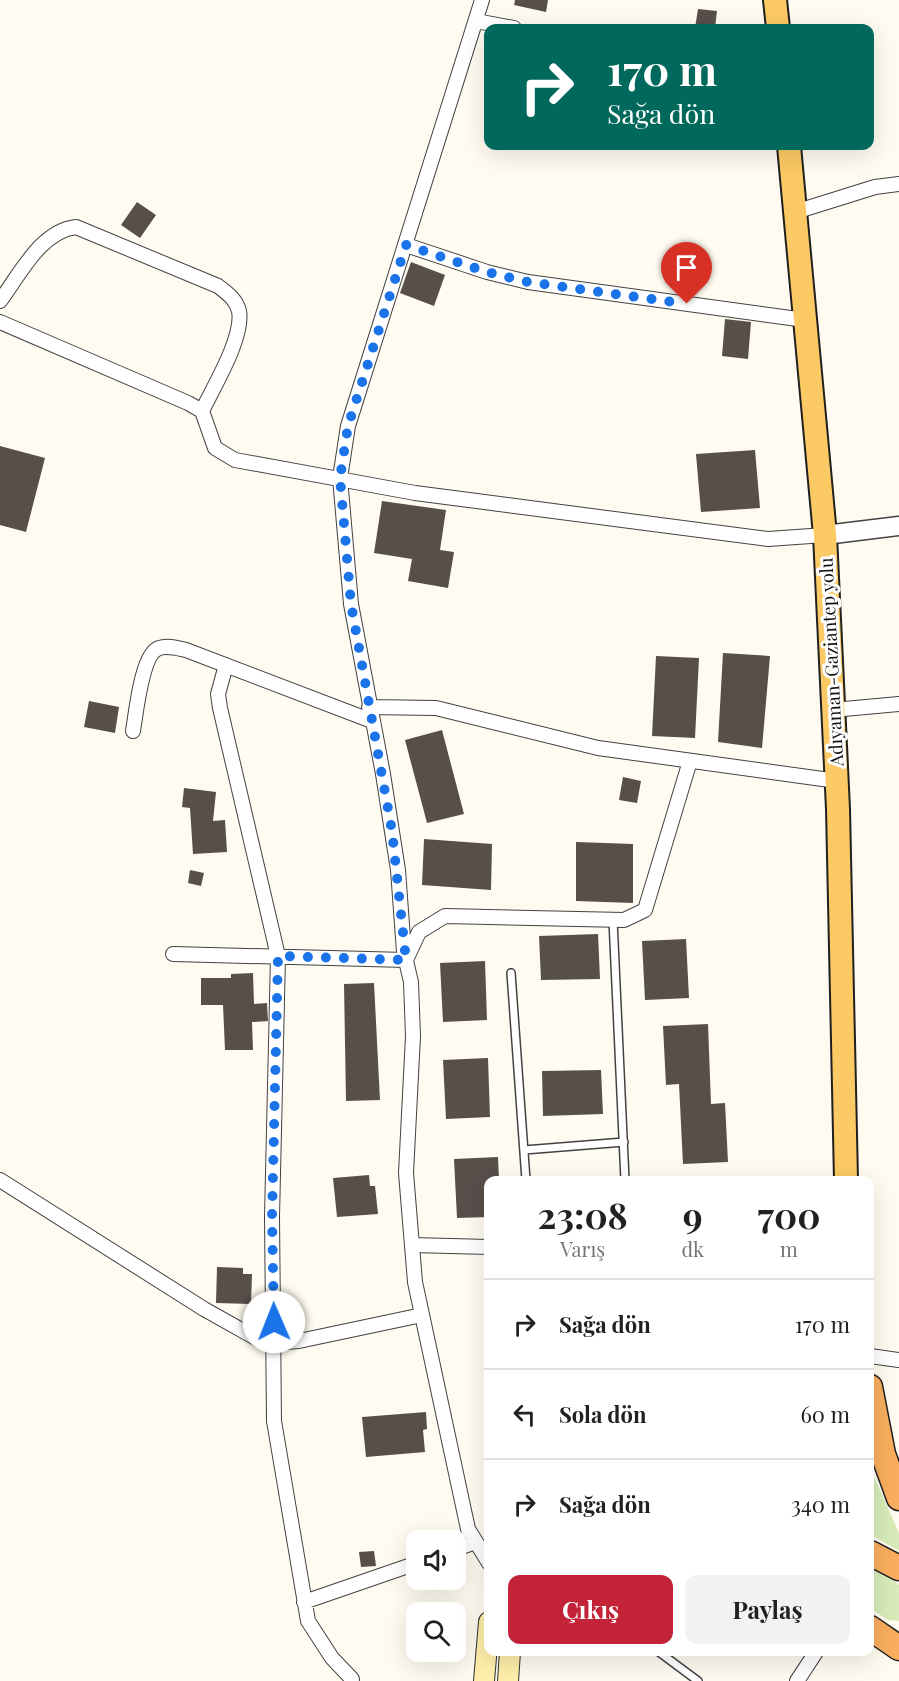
<!DOCTYPE html>
<html lang="tr">
<meta charset="utf-8">
<style>
body{margin:0;font-family:"Playfair Display",serif;background:#f2f2f2;color:#202124;height:100vh;display:flex;flex-direction:column;font-size:22px;white-space:nowrap}
*{box-sizing:border-box;margin:0}
p{font-size:20px;color:#757577}
.icon{flex:none;width:33px;height:33px;fill:none;stroke:currentColor;stroke-width:2;stroke-linecap:round;stroke-linejoin:round}
.map{position:relative;flex:1;overflow:hidden}
.side{position:absolute;left:484px;top:1176px;width:390px;height:480px;display:flex;flex-direction:column;background:#fff;border-radius:12px;box-shadow:0 6px 24px #0002}
.side>*{flex:none}
.hud{position:absolute;left:484px;top:24px;width:390px;height:126px;border-radius:12px;box-shadow:0 6px 24px #0002;background:#00695c;color:#fff;overflow:hidden}
.buttons{position:absolute;left:406px;top:1530px;display:grid;gap:12px}
.buttons a{display:grid;place-items:center;width:60px;height:60px;border-radius:12px;background:#fff;box-shadow:0 6px 24px #0002;font-size:30px}
.pin{position:absolute;display:grid;place-items:center;width:51px;height:51px;color:#fff;margin:-62px -26px;border-radius:50% 50% 50% 0;rotate:-45deg;box-shadow:0 0 6px #0007}
.pin .icon{rotate:45deg}
.me{position:absolute;width:66px;margin:-33px;rotate:359deg;stroke-linejoin:round;filter:drop-shadow(0 0 4px #0008)}
.turn{display:flex;align-items:center;gap:21px;height:126px;padding:0 24px;font-size:27px}
.turn .icon{width:78px;height:78px;stroke-width:2.5}
.turn b{display:block;font-size:42px;line-height:51px}
.eta{display:flex;justify-content:space-evenly;align-items:center;height:102px;text-align:center}
.eta b{font-size:36px;font-weight:700;line-height:42px}
.action{display:flex;gap:12px;margin-top:auto;padding:12px 24px}
.action a{flex:1;height:69px;border-radius:12px;background:#c32337;color:#fff;font-size:24px;font-weight:700;line-height:69px;text-align:center}
.action a+a{background:#f2f2f2;color:#202124}
ul{padding:0;list-style:none}
li{display:flex;align-items:center;gap:18px;height:90px;padding:0 24px;border-top:2px solid #e0e0e0}
li div{flex:1}
li b{display:block;font-size:22px}
li em{font-style:normal}
.map>svg:first-child{display:block}
.green{fill:#d7ebb9}
.building{fill:#584f4b}
.lines{fill:none;stroke-linecap:round;stroke-linejoin:round}
.service-casing{stroke:#424242;stroke-width:10}
.minor-casing{stroke:#424242;stroke-width:16}
.tertiary-casing{stroke:#424242;stroke-width:21}
.secondary-casing{stroke:#313131;stroke-width:22}
.primary-casing{stroke:#202020;stroke-width:26}
.trunk-casing{stroke:#202020;stroke-width:27}
.service{stroke:#fff;stroke-width:7}
.minor{stroke:#fff;stroke-width:14}
.tertiary{stroke:#fff;stroke-width:18}
.secondary{stroke:#ffefab;stroke-width:20}
.primary{stroke:#fbca64;stroke-width:22}
.trunk{stroke:#f9ae5d;stroke-width:24}
.route{stroke:#1a73e8;stroke-width:10;stroke-dasharray:0 18}
.labels{text-anchor:middle;dominant-baseline:central;stroke-width:6;stroke-linejoin:round;paint-order:stroke}
.street-label{font-size:18px;fill:#0f0f0f;stroke:#fff}
</style>
<div class="map">
<svg width="899" height="1681" viewBox="0 0 899 1681">
<rect width="100%" height="100%" fill="#fffbf0"/>
<path class="green" d="M870,1468L899,1533V1551L870,1534Z
M870,1568L887,1575L899,1585V1621L888,1620L870,1608Z"/>
<path class="building" d="M515,0H548L546,12L514,5Z
M698,9L717,11L715,28H695Z
M137,202L156,215L140,238L121,225Z
M411,262L445,275L434,306L400,293Z
M725,319L751,322L748,359L722,356Z
M0,446L45,458L26,532L0,525Z
M755,450L760,508L701,512L696,454Z
M382,501L446,510L440,550L454,552L448,588L408,581L412,559L374,553Z
M723,653L770,656L762,748L718,742Z
M656,656L699,658L695,738L652,736Z
M89,701L119,707L115,733L84,727Z
M442,730L464,814L427,823L405,740Z
M623,777L641,781L637,803L619,800Z
M184,788L216,792L213,821L225,820L227,852L193,854L190,808L182,807Z
M424,839L492,844L491,890L422,885Z
M576,842L633,844V903L576,901Z
M190,870L204,873L201,886L188,883Z
M598,934L600,979L541,980L539,936Z
M686,939L689,998L645,1000L642,941Z
M485,961L487,1020L443,1022L440,963Z
M253,973L254,1004L267,1003L268,1021L252,1022L253,1050H225L223,1005H201V978H231V974Z
M374,983L380,1100L346,1101L344,984Z
M708,1024L711,1104L725,1103L728,1162L683,1164L679,1084L666,1085L663,1026Z
M488,1058L490,1117L446,1119L443,1060Z
M601,1070L603,1114L543,1116L542,1071Z
M498,1157L499,1180H489V1217L457,1218L454,1159Z
M369,1175L370,1186H375L378,1214L337,1217L333,1178Z
M217,1267L243,1268V1274H252L251,1304L216,1303Z
M426,1412L427,1429L423,1430L425,1452L366,1457L362,1417Z
M374,1551L376,1566L361,1567L359,1552Z"/>
<g class="lines">
<g class="service-casing">
<path id="service" d="M613,920L625,1180
M511,973L526,1180
M524,1150L624,1142
M659,1652L698,1681"/>
</g>
<g class="minor-casing">
<path id="minor" d="M482,0L348,426L340,478L351,604L383,774L398,870L404,952L411,982L413,1036L406,1173L415,1282L468,1529L489,1563
M476,21L514,28
M795,212L875,187L899,184
M406,245L487,272L528,282L805,320
M0,301C20,274 41,231 76,227L218,286C227,293 236,299 239,311C244,337 214,386 202,411
M0,322L188,403L202,411L215,448L235,460L415,493L768,539L825,535
M226,665L218,694L220,708L278,956L272,1217L274,1421L308,1621L332,1658L352,1679
M369,707L436,708L598,748L837,781
M833,710L899,704
M133,731C136,713 142,653 159,648C168,645 177,648 186,650L372,721
M173,954L406,960L419,932L445,916L624,920L645,910L690,761
M0,1180L204,1309L261,1341L274,1343L299,1341L422,1315
M412,1245L489,1247
M870,1356L899,1360
M456,1549L476,1542
M304,1602L417,1563
M797,1681L816,1652"/>
</g>
<g class="tertiary-casing">
<path id="tertiary" d="M825,535L899,526"/>
</g>
<g class="secondary-casing">
<path id="secondary" d="M484,1681L489,1622
M508,1681L510,1652"/>
</g>
<g class="primary-casing">
<path id="primary" d="M775,0L778,28
M789,146L825,535L838,809L846,1180"/>
</g>
<g class="trunk-casing">
<path id="trunk" d="M870,1387L883,1454L899,1498
M870,1553L899,1568
M870,1628L899,1648"/>
</g>
<use href="#service" class="service"/>
<use href="#minor" class="minor"/>
<use href="#tertiary" class="tertiary"/>
<use href="#secondary" class="secondary"/>
<use href="#primary" class="primary"/>
<use href="#trunk" class="trunk"/>
</g>
<g class="lines">
<path class="route" d="M274,1322L272,1217L278,956L406,960L392,831L351,604L340,478L348,426L406,245L487,272L528,282L687,304"/>
</g>
<g class="labels">
<g class="street-label">
<text transform="translate(831 662) rotate(-93)">Adıyaman-Gaziantep yolu</text>
</g>
</g>
</svg>
<div class="buttons">
<a><svg class="icon" aria-label="sound" viewBox="0 0 24 24"><path d="M4 9h4l5-4v14l-5-4H4zM17 9q2 3 0 6"/></svg></a>
<a><svg class="icon" aria-label="search" viewBox="0 0 24 24"><circle cx="10" cy="10" r="6"/><path d="M15 15l6 6"/></svg></a>
</div>
<div class="pin" style="left:687px;top:304px;background:#d93025"><svg class="icon" aria-label="arrive" viewBox="0 0 24 24"><path d="M6 21V4h12l-3 4 3 4H6"/></svg></div>
<svg class="me" style="left:274px;top:1322px" viewBox="-20 -20 40 40"><circle r="19" fill="#fff"/><path d="M0-13L10 11 0 6-10 11z" fill="#1a73e8"/></svg>
<div class="hud">
<div class="turn"><svg class="icon" aria-label="right" viewBox="0 0 24 24"><path d="M7 20v-9h11M14 6l5 5-5 5"/></svg><div><b>170 m</b>Sağa dön</div></div>
</div>
<section class="side">
<div class="eta">
<div><b>23:08</b><p>Varış</p></div>
<div><b>9</b><p>dk</p></div>
<div><b>700</b><p>m</p></div>
</div>
<ul>
<li><svg class="icon" aria-label="right" viewBox="0 0 24 24"><path d="M7 20v-9h11M14 6l5 5-5 5"/></svg><div><b>Sağa dön</b></div><em>170 m</em></li>
<li><svg class="icon" aria-label="left" viewBox="0 0 24 24"><path d="M17 20v-9H6M10 6l-5 5 5 5"/></svg><div><b>Sola dön</b></div><em>60 m</em></li>
<li><svg class="icon" aria-label="right" viewBox="0 0 24 24"><path d="M7 20v-9h11M14 6l5 5-5 5"/></svg><div><b>Sağa dön</b></div><em>340 m</em></li>
</ul>
<div class="action"><a>Çıkış</a><a>Paylaş</a></div>
</section>
</div>
